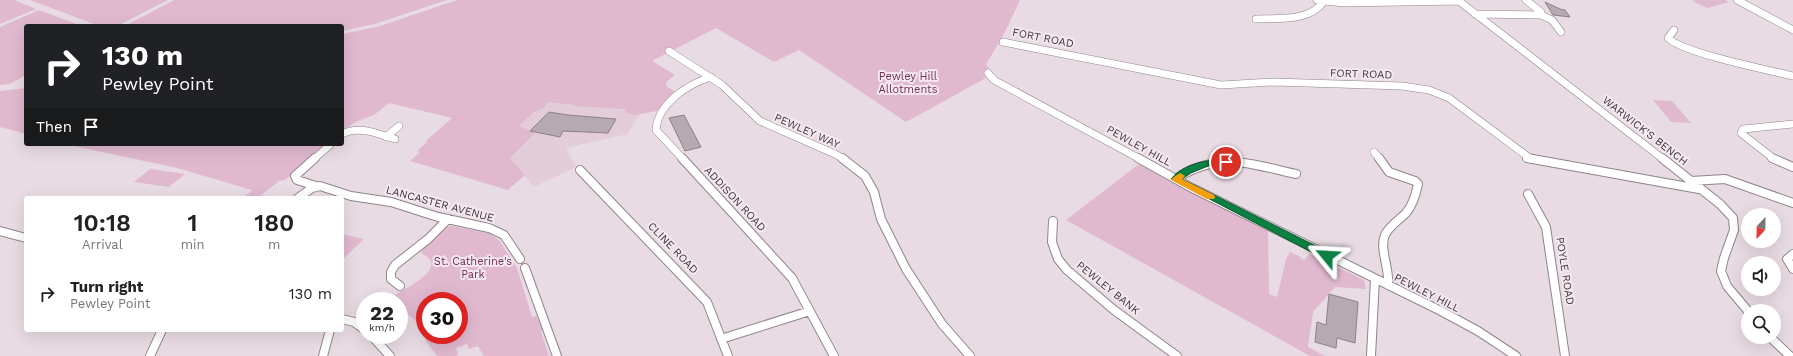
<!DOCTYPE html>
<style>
body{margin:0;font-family:"Work Sans",sans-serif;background:#f6f6f6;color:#222;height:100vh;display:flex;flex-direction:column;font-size:15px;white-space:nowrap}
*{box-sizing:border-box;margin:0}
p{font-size:13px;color:#767676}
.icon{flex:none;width:22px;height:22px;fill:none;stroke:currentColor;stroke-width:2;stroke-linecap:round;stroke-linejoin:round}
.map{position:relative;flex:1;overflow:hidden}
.details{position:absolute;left:24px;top:196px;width:320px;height:136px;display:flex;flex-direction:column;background:#fff;border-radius:4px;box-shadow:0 4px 16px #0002}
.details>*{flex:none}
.hud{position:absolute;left:24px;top:24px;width:320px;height:122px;border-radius:4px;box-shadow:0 4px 16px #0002;background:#202124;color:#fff;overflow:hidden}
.needle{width:26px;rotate:202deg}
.controls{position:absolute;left:1741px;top:208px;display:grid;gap:8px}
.controls a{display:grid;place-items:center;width:40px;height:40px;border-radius:50%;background:#fff;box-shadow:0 4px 16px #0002;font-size:20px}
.speed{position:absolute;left:356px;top:292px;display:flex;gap:8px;font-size:20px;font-weight:700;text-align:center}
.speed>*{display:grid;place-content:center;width:52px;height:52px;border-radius:50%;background:#fff;box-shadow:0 4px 16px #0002;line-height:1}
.speed small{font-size:10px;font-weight:400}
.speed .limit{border:6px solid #d22;background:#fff;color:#111}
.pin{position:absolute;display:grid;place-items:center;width:34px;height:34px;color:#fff;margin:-17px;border:2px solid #fff;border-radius:50%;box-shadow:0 1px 4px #0007}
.me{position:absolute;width:44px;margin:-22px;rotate:297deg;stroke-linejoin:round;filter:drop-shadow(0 0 3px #0008)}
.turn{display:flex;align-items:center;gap:14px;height:84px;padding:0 12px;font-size:18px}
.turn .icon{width:52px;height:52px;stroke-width:2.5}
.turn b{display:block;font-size:28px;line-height:34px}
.then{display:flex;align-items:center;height:38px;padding:0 12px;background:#0003;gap:8px;font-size:15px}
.eta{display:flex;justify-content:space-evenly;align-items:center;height:68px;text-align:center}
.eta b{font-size:24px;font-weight:600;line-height:28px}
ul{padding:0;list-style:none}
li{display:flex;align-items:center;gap:12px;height:60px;padding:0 12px}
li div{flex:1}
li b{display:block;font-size:15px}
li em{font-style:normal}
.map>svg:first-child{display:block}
.built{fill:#e2cdd9}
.green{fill:#e0b9cf;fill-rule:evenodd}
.building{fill:#b6a9b0;stroke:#8d8087}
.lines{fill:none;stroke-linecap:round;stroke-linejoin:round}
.street-far1-casing{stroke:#90848b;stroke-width:8}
.street-casing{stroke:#90848b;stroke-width:10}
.street-far1{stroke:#fff;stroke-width:7}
.street{stroke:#fff;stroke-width:8}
.route{fill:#0b8043;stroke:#07532c}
.slow{fill:#f59e0b}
.labels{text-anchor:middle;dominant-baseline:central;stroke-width:4;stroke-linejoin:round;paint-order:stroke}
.street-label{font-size:11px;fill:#3d383b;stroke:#f6e8f0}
.park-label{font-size:11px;fill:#6f2f58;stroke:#f6e8f0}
</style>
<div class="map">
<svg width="1793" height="356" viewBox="0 0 1793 356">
<rect width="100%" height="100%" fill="#e9dbe3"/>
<path class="built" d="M489,99L543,101L644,108L627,134L566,148L576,167L534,187L510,158Z"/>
<path class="green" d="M0,0H14L36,9L0,24Z
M30,0H168L117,26H99Z
M174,0H447L375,24L342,31V26H125Z
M457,0H1020L1002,38L986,64L990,70L988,78L978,74L986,78L906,122L799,50L774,62L716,28L652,61L675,75L667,81L666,86L676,92L657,111L634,115L626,113L625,109L574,106L575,105L548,102L544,108L534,112L519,126L535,133L510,158L525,175L508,190L410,161L420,152L417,151L427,142L426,141L452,118L389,103L374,115L358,121L342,130V34L380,26Z
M1695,0H1725L1729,2L1707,8L1692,1Z
M39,10L82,26H26V75L10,84L0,85V27Z
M26,88V134L0,127V91Z
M1653,100L1672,101L1691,123L1671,122Z
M65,144H326L285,180L279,181L258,198H243L252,190L177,168Z
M1139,164L1268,230L1269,294L1277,297L1286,259L1290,252L1301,257L1300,258L1304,260L1310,254L1364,280L1366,289L1335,287L1313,312L1308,347L1325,356H1310L1066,220Z
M150,169L185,174L169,187L134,182Z
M451,226L488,233L499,240L517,268L532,317L536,316L543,329L541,332L549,356H484L478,346L469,349L467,344L456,348L458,354L456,356H437L426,341L422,327L399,306V301H394L393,299L395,295C408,287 451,267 421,253L422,250L445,228ZM425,301H459V335H425Z
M342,234L364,239L342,260Z"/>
<path class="building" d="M1545,2L1560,9L1565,10L1570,17L1553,15Z
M549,112L568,115L616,119L608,133L563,131L560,137L530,131Z
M684,115L701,147L685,151L669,118Z
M1329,294L1358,302L1355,343L1337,338L1336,348L1315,342L1317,322L1326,325Z"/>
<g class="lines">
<g class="street-far1-casing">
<path id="street-far1" d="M1317,0L1344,3L1459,1L1663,159
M1737,0L1793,30
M1475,14L1541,15V12L1526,0
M1541,15L1552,20L1561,32
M1256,19C1278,18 1310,22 1324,1
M1674,30L1668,38C1683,53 1768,70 1793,76
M1003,42L1221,85L1274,82L1402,86L1429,90L1449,98L1531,159
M669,51L722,85L760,121L835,154L844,159
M988,73L994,80L1140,159
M342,134C359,125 378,134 395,139
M386,137L399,126
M1374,152L1380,159
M314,159L331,144
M683,159L656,130C658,103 688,84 711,77
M1774,159L1741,133L1743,129L1793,124"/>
</g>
<g class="street-casing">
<path id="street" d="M315,158L295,176L297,180L316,186
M682,158L792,278L834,356
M842,158L865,176L874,192L881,219L906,269L942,324L970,356
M1138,158L1192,188L1441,311L1478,331L1516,356
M1379,158L1389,172L1415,181L1418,184C1416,194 1413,205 1406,213C1399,220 1389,226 1385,235C1379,249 1390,269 1388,285
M1527,158L1699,189
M1662,158L1720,204L1733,218L1734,230L1724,258L1721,271L1727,286L1748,311
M1772,158L1793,167
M580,170L707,302L728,356
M1176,179C1218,151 1251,164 1296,174
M1691,181L1725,179L1793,203
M1528,194L1546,227L1565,356
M298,198L312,188L320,186L351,196L391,202L438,217L489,228L504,235L520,259
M1053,221L1052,242L1058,259L1067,270L1114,310L1177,356
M0,231L26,238
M1793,254L1787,259L1793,269
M525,268L557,356
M400,286L391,279V272L395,265L428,239L448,219
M342,319L354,322L365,330
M371,335L390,356
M1770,337L1790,356
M721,339L810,311
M150,356L162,330
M323,356L330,330
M1371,356L1375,279"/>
</g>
<use href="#street-far1" class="street-far1"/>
<use href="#street" class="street"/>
</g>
<path class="route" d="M1226,159L1230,162L1229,164L1208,166L1191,173L1182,179L1330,253L1332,256L1330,258H1323L1171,179C1184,163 1207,160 1226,159Z"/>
<path class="slow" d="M1180,173L1185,176L1182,179L1214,195L1215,197L1214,199H1207L1173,181L1171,179Z"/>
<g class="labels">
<g class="street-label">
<text transform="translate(1043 38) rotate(11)">FORT ROAD</text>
<text transform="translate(1361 74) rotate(2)">FORT ROAD</text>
<text transform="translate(807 131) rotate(24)">PEWLEY WAY</text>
<text transform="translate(1645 131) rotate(38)">WARWICK'S BENCH</text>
<text transform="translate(1139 146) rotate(29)">PEWLEY HILL</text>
<text transform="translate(735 199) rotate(47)">ADDISON ROAD</text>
<text transform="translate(440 204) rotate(15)">LANCASTER AVENUE</text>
<text transform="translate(673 248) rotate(46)">CLINE ROAD</text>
<text transform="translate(1565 271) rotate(81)">POYLE ROAD</text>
<text transform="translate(1108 288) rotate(39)">PEWLEY BANK</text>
<text transform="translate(1427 293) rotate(27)">PEWLEY HILL</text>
</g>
<g class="park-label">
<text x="908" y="76">Pewley Hill<tspan x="908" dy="13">Allotments</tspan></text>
<text x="473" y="261">St. Catherine's<tspan x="473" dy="13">Park</tspan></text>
</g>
</g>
</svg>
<div class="controls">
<a><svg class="needle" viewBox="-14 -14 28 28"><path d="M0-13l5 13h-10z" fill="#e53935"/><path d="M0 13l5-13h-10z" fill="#767676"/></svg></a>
<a><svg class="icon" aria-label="sound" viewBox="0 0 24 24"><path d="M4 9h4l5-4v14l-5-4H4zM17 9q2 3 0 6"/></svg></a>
<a><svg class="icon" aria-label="search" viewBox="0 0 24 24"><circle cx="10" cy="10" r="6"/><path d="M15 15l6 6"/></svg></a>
</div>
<div class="speed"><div>22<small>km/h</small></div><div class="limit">30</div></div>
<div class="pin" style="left:1226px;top:162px;background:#d93025"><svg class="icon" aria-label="arrive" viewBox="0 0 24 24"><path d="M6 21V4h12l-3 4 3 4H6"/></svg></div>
<svg class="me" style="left:1327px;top:256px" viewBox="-20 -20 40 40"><path d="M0-17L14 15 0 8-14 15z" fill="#0b8043" stroke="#fff" stroke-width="4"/></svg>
<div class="hud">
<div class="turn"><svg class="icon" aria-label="right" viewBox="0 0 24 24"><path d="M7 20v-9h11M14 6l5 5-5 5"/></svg><div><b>130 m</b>Pewley Point</div></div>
<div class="then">Then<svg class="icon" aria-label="arrive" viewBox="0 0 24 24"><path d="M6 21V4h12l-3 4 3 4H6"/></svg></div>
</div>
<section class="details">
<div class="eta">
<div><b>10:18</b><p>Arrival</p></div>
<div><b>1</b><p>min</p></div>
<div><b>180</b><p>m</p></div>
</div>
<ul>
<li><svg class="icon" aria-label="right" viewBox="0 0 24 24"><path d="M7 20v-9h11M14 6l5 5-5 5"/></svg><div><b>Turn right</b><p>Pewley Point</p></div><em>130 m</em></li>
</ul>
</section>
</div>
